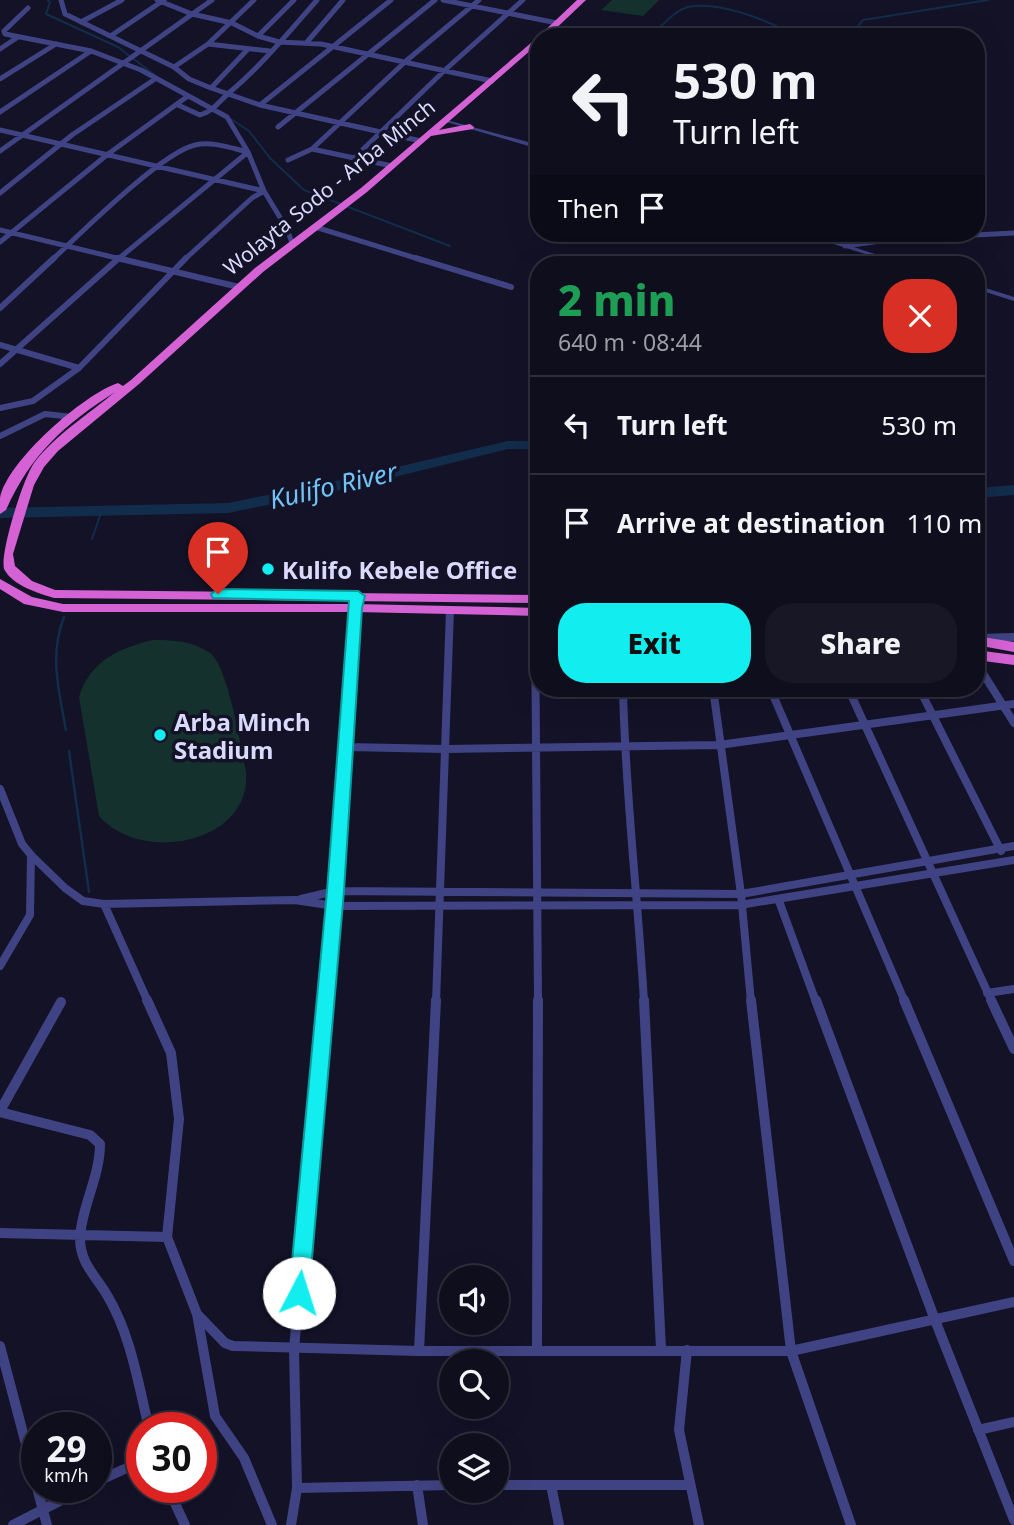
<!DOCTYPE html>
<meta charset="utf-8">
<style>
body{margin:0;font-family:"Noto Sans",sans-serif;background:#171726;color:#f1f3f6;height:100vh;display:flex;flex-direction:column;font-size:26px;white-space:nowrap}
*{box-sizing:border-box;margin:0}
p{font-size:23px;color:#9b9ca4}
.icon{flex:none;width:38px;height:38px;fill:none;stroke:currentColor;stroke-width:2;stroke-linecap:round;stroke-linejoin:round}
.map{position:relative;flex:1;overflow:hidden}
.details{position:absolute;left:530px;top:256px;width:455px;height:441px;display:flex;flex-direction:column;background:#0e0e1d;border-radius:28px;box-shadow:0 7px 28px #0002,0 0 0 2px #2e2e3b}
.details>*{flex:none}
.banner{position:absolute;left:530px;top:28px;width:455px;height:214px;border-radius:28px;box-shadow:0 7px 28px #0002,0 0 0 2px #2e2e3b;background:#0e0e1d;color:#f1f3f6;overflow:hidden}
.controls{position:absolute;left:439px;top:1265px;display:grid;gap:14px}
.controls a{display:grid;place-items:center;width:70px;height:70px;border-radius:50%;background:#0e0e1d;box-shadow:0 7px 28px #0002,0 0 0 2px #2e2e3b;font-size:35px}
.speed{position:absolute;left:21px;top:1412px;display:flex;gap:14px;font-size:35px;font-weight:700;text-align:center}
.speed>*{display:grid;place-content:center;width:91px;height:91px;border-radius:50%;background:#0e0e1d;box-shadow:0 7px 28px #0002,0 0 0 2px #2e2e3b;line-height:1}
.speed small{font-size:18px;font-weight:400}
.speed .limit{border:10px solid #d22;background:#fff;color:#111}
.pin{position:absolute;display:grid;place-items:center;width:60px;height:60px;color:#fff;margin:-72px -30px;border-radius:50% 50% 50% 0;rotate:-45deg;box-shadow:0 0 7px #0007}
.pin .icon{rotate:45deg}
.me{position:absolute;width:77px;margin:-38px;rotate:5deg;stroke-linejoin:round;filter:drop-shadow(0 0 5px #0008)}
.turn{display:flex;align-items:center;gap:24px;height:147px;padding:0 28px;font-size:32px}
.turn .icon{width:91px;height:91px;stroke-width:2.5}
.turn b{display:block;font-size:49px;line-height:60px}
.then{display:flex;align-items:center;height:66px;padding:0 28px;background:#0003;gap:14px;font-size:26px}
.round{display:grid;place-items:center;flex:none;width:74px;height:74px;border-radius:28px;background:#171726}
.headline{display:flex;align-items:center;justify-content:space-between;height:119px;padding:0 28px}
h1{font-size:42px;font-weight:800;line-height:52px;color:#1e9e55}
.action{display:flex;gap:14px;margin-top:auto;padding:14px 28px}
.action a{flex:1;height:80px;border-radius:28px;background:#12eef0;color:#111;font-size:28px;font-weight:800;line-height:80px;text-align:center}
.action a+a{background:#171726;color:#f1f3f6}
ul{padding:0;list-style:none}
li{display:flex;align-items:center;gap:21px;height:98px;padding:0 28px;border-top:2px solid #2e2e3b}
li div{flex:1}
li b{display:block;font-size:26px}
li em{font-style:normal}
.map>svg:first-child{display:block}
.green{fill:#15312d}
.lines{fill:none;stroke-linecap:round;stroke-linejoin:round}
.stream-far1{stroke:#122c4b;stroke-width:2}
.stream{stroke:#122c4b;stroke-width:2.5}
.river{fill:#122c4b;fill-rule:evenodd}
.minor-far3{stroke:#404383;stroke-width:5}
.minor-far2{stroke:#404383;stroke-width:6}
.minor-far1{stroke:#404383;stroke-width:8}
.minor{stroke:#404383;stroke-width:10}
.tertiary{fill:#404383;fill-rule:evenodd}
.trunk{fill:#d462d4;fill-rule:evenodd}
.route{fill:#12eef0;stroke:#0c9b9c;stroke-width:2}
.poi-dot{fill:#12eef0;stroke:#131227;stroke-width:2.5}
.labels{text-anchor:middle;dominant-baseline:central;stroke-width:7;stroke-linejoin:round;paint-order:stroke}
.far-street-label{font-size:21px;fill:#dbdafd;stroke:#131227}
.poi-label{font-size:24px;font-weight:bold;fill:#dbdafd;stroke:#131227;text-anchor:start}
.water-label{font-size:26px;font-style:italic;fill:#6fc3f6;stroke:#131227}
</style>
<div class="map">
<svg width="1014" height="1525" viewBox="0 0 1014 1525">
<rect width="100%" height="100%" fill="#131227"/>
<path class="green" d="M612,0H659L643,16L601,10Z
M153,640C173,640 193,641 210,653C228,666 241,747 246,772C252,843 142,865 99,816L79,697C90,661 119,648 153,640Z"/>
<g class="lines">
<path class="stream-far1" d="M48,0L50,2L46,14L118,47L156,76
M649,37C661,28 673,11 688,7C720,0 771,22 798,37
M849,37L863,20L988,0
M231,119L249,131L270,158L304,190L450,246
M839,233L857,238L890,237
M92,539L102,510"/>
<path class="stream" d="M64,617C49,655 59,692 66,730
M69,751L89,892"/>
<path class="river" d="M508,441H539V449H508L350,488L228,513L0,518V508L228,503L350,478Z
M1014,485V495L976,498V488Z"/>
<path class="minor-far3" d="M61,0L65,14L174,67
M157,0L192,14L232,23L258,36L279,42L321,44L492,81
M443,0L557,23
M28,8L4,31L5,34L91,51L141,70L227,117L248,152L264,191L287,229L292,243
M81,22L122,0
M112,35L164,0
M258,36L294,0
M307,42L343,0
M208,44L270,51
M0,49L18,37
M248,49L211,88L189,79L174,67L208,44L254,0
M0,79L56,44
M211,88L260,105L421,141
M178,105L200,115C215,110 218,102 230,92C262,65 289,32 317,0
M260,105L391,0
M0,112L91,51
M278,127L435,0
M0,130L264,191
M312,149L392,166
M0,151L212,0
M354,158L445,70L523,0
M288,160L312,149L406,61L479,0
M0,193L72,135L155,79
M315,227L422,260
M0,230L125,260
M0,242L108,154L188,96
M845,246L895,239L1014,233
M52,260C81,233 161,153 195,145C212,141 231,148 248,152
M117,260L248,152
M184,260L252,198L264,191"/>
<path class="minor-far2" d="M117,258L239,287
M416,258L511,287
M0,308L54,258
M0,345L79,368
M0,364L119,258
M0,408L33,401L79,368L186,258
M0,436L45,414L72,417"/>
<path class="minor-far1" d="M535,612L538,1002
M979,638L1014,637
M976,662L1014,723
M623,688C625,793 638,897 644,1002
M713,688L741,894L751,1002
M770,688L905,1002
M848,688L992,1002
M919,688L1001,851
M347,747L445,749L719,745L1014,704
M0,789L22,844L31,855L65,888L83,901L104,904L295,900L334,906L740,905L1014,860
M301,899L335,891L741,894L1014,846
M779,901L816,1002
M104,904L148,1002
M0,966L30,915L31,855
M987,993L1014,989
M325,1002L356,604
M436,1002L450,610"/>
<path class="minor" d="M147,1000L171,1053L179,1119L167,1237L197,1314L215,1416L244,1458L272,1525
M644,1000L661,1349
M751,1000L791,1351L851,1525
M816,1000L935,1320L1014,1520
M904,1000L1014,1261
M991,1000L1014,1049
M0,1111L61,1002
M0,1112L90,1135L100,1144C100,1177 81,1208 80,1238C80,1263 95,1275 107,1295C131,1335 138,1383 149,1428
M0,1233L167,1237
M197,1314L225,1343L233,1346L419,1351H791L1014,1302
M0,1346L37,1486
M537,1350L538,1000
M687,1350L679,1430L699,1525
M419,1351L436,1000
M978,1430L1014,1422
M96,1482L142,1461
M417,1485L423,1525
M497,1485H689
M551,1485L559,1525
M37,1488L47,1525
M168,1488L185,1525
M297,1488L452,1485
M13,1525L85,1488
M291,1525L297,1488L294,1349L326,1000"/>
<path class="tertiary" d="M443,119L539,145V149L443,121Z
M801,233H810L906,264H897L802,234Z
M976,285L1014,297V301L976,289Z"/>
<path class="trunk" d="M577,0H586L547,37H539V43L439,130L470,124L474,127L473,129L431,136L367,192L263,272L139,384L58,451L44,467L34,485L13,554L15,566L32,581L55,590L539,595V603L54,598C38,593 13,586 4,569C0,552 23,479 34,463C55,435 89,414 115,392C64,425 31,454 6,510L0,514C0,509 0,503 0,498C7,461 84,394 118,383L123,386L131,380L255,268L361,188L538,37Z
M0,579L32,597L63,604H355L539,608V616L355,612H63L24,604L0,589Z
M976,636L1014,642V652L976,645Z
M976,650L1014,655V665L976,660Z"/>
</g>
<path class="route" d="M218,589L358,591L365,596L362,608L344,891L309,1293L306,1300L299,1303L292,1300L289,1293L327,891L349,601L213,598L211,594Z"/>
<g class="poi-dot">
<circle cx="268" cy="569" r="7"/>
<circle cx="160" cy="735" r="7"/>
</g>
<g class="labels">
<g class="far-street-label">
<text transform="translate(329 187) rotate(-39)">Wolayta Sodo - Arba Minch</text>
</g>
<g class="poi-label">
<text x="282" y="569">Kulifo Kebele Office</text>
<text x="174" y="721">Arba Minch<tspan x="174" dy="28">Stadium</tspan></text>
</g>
<g class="water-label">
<text transform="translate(333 485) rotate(-13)">Kulifo River</text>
</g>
</g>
</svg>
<div class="controls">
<a><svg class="icon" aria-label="sound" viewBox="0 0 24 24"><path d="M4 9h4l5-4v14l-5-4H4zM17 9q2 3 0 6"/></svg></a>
<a><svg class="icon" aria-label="search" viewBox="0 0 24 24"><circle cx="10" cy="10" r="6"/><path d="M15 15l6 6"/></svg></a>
<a><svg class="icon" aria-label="layers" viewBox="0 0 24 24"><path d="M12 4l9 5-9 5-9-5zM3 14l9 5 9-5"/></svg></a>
</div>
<div class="speed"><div>29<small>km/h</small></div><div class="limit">30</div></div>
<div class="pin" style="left:218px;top:594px;background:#d93025"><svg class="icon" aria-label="arrive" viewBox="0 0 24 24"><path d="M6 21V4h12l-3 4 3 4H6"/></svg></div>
<svg class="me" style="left:299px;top:1293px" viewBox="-20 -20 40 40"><circle r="19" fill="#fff"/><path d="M0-13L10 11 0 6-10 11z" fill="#12eef0"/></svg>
<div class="banner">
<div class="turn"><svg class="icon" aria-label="left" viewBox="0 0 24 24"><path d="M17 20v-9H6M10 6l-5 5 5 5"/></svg><div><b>530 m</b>Turn left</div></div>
<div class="then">Then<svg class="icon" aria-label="arrive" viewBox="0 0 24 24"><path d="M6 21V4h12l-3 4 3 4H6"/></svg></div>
</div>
<section class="details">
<div class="headline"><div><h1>2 min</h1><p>640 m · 08:44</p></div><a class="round" style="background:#d93025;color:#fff"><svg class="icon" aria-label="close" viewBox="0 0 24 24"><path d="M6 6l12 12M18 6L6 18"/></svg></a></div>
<ul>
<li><svg class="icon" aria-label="left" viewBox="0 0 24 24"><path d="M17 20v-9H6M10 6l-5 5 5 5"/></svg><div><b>Turn left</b></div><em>530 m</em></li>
<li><svg class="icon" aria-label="arrive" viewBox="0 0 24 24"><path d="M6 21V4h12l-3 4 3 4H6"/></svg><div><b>Arrive at destination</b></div><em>110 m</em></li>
</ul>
<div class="action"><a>Exit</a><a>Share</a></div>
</section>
</div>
